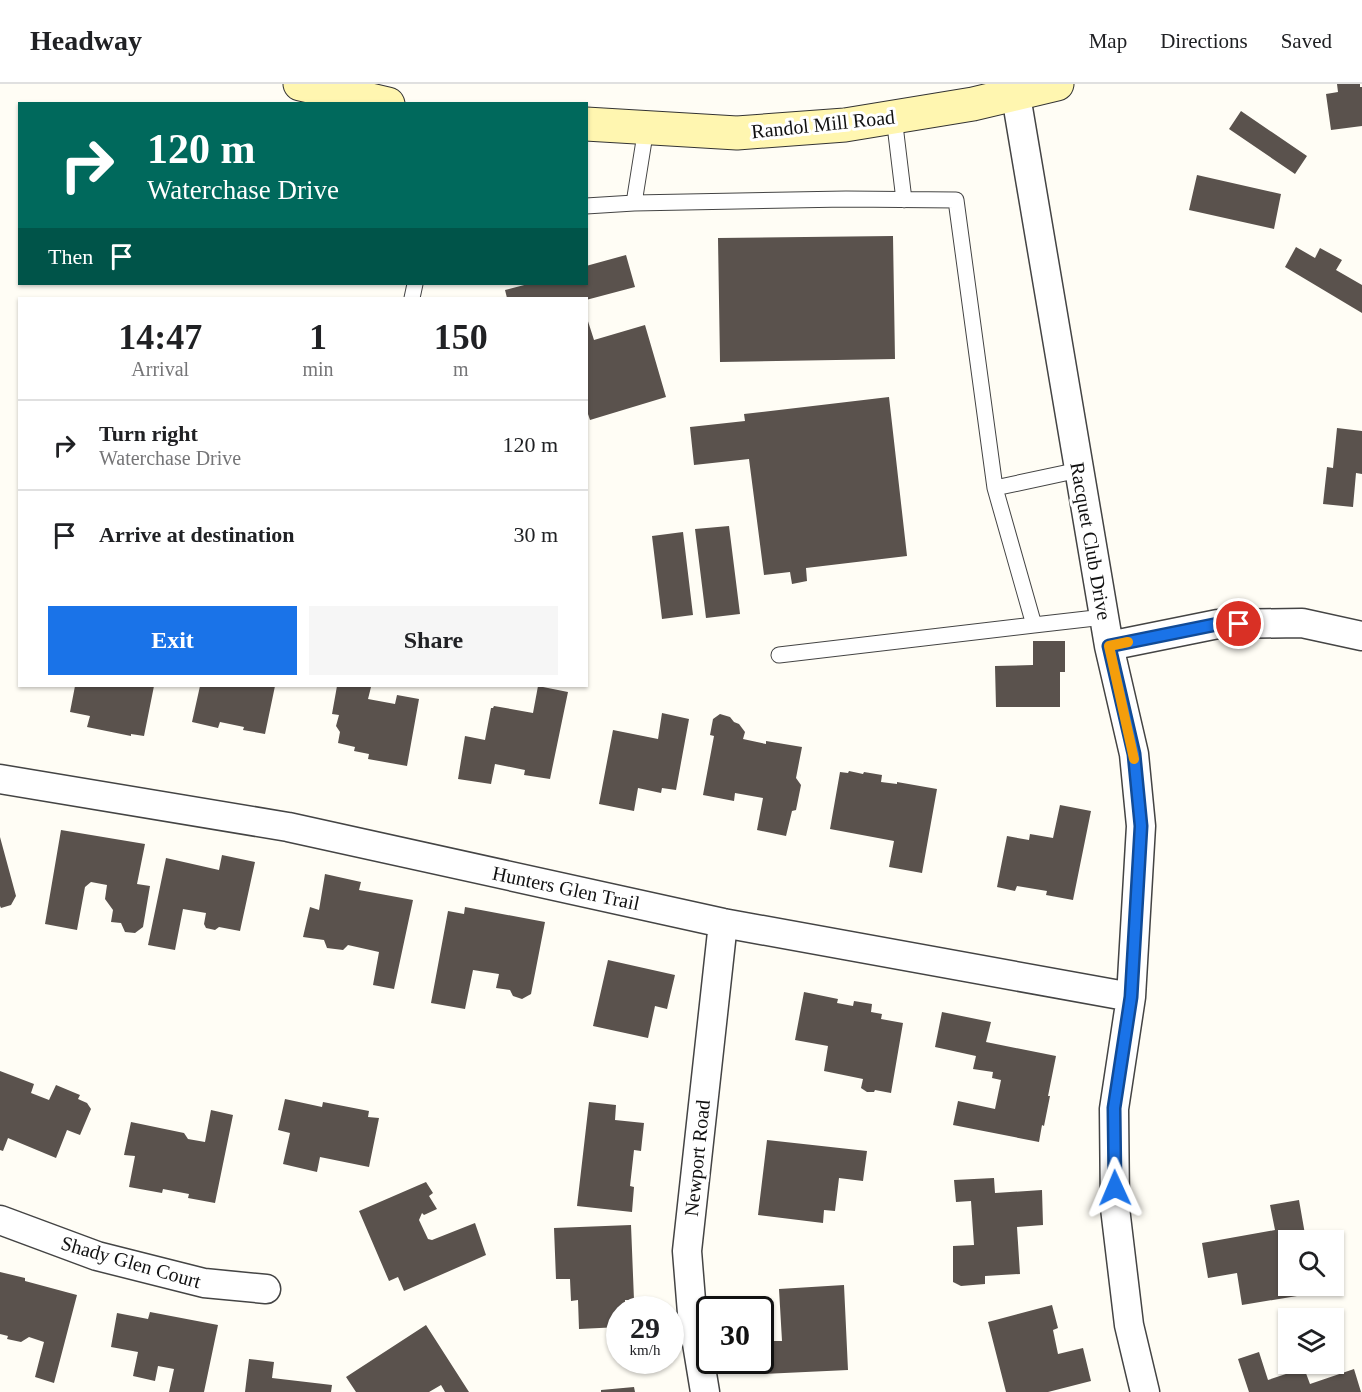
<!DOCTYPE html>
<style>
body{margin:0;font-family:Georgia,serif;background:#f6f6f6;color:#202124;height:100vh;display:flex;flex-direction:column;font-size:22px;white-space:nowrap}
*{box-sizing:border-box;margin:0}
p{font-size:20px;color:#757577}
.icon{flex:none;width:33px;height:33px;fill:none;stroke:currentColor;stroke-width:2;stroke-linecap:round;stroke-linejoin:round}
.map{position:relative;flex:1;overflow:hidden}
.panel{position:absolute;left:18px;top:213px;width:570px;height:390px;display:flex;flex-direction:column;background:#fff;border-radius:0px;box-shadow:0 2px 4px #0004}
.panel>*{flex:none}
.banner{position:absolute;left:18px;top:18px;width:570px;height:183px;border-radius:0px;box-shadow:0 2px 4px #0004;background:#00695c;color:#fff;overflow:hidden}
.fabs{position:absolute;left:1278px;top:1146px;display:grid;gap:12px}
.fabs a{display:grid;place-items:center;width:66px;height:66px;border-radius:0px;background:#fff;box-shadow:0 2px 4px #0004;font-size:30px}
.speed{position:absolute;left:606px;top:1212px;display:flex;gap:12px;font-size:30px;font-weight:700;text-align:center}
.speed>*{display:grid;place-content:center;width:78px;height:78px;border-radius:50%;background:#fff;box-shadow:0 2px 4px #0004;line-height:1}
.speed small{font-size:15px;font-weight:400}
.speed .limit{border:3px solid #111;border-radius:9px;background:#fff;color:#111}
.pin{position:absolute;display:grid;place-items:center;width:51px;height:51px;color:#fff;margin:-26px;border:3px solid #fff;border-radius:50%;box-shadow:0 2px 6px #0007}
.me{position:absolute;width:66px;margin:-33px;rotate:359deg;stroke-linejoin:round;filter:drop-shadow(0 0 4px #0008)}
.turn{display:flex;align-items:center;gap:21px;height:126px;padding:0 30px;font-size:27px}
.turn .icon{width:78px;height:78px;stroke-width:2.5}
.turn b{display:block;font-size:42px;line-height:51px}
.then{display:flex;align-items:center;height:57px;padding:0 30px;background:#0003;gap:12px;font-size:22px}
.eta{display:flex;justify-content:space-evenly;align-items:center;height:102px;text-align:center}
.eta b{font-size:36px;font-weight:800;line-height:42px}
.action{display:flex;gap:12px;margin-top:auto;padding:12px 30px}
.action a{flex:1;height:69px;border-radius:0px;background:#1a73e8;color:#fff;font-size:24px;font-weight:800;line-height:69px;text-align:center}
.action a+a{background:#f6f6f6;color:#202124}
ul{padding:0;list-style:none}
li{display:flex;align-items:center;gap:18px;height:90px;padding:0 30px;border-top:2px solid #e0e0e0}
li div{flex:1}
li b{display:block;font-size:22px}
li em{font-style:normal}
header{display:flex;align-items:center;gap:36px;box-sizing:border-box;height:84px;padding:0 30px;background:#fff;border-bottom:2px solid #e0e0e0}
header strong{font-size:28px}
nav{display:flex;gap:33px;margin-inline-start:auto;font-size:21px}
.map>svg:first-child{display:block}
.building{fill:#5a524d}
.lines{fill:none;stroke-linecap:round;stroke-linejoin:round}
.lane-casing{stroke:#444;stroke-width:17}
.street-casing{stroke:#444;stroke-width:31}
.secondary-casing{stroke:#333;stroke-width:35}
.lane{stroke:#fff;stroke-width:15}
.street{stroke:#fff;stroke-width:28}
.secondary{stroke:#fff6b0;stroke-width:33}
.route-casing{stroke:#114b97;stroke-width:15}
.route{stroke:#1a73e8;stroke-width:10}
.slow{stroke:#f59e0b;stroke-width:10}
.labels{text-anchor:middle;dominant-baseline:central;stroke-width:6;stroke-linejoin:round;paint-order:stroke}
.street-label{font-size:20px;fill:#111;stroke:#fff}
</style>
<header>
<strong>Headway</strong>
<nav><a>Map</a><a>Directions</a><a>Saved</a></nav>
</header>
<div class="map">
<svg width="1362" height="1308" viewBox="0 0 1362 1308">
<rect width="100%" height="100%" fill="#fffdf5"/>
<path class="building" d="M1337,0H1360V3H1362V42L1331,46L1326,10L1338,8Z
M1241,27L1307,72L1295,90L1229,45Z
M1197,91L1281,110L1274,145L1189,126Z
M893,152L895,275L720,278L718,154Z
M1296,163L1315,174L1320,164L1342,176L1336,186L1362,201V229L1285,183Z
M626,171L635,203L586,216V214H507L505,206L528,200H586V182Z
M586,231L594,256L645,241L666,313L590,336L586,324Z
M889,313L907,472L806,484L807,497L792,500L790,488L764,491L749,375L694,381L690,343L745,337L744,330Z
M1337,344L1362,347V390L1356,389L1353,423L1323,420L1327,383L1333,384Z
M729,442L740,530L706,534L695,445Z
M683,448L693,531L662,535L652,452Z
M1033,557H1065V588H1060V623H996L995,582L1033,581Z
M75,602H154L144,652L131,650V652L87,643L90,632L70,628Z
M200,602H275L265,650L243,646L244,643L220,638L218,644L192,638Z
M337,602H363L371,603L368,615L395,620L397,611L419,615L407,682L368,675L369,670L354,667L355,663L338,659L340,648L336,642L339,631L332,630Z
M538,602L568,608L550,695L524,691L525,686L495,680L491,700L458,695L465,652L485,656L491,624H493L494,622L533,629Z
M662,629L689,635L676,706L662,704L661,709L638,704L634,727L599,720L613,646L658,655Z
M720,630L730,633L734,638L739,640L745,648L743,655L766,660V657L802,663L796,694L801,701L796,726L792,727L786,752L757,746L763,714L735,709L734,717L703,711L714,652L710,651L713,635Z
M849,687L863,690L864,688L882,691L881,698L897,700V698L937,705L922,789L889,783L894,757L830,745L840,688L848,689Z
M1060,721L1091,727L1073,816L1046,811L1047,807L1017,802L1015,807L997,803L1007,752L1029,756L1030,750L1053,754Z
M61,746L145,760L137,800L150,802L143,843L135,849L125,848L121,839L111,838L113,826L105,815L107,801L91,798L85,803L77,846L45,840Z
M0,753L16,812L11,821L1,824L0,822Z
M222,771L255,778L240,847L219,843L215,846L206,844L204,840L206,829L183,825L175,866L148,861L166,774L219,786Z
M325,790L361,798L359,806L413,816L394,905L373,901L379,868L348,861L343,866L327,864L324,856L303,853L310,823L319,826Z
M465,823L545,838L531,910L522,915L513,912L510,906L496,904L499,890L473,886L465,925L431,919L448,827L464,830Z
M608,876L675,891L667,925L655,922L648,954L593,942Z
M804,908L838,915L837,919L853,922L854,917L872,920L871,928L882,930L881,935L903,939L891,1009L875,1006L874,1008H867L861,1004L863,995L824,987L828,962L795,956Z
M942,928L991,938L986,958L1056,972L1048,1012H1050L1044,1042L1042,1041L1039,1058L953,1041L958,1017L995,1025L1001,996L992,994L993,988L973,985L976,972L935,963Z
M0,987L34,1000L31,1009L49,1016L56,1001L80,1011L78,1015L87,1019L91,1025L80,1051L67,1046L56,1074L8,1054L3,1067L0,1066Z
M285,1015L322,1023L323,1018L369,1027L368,1033L379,1034L369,1083L320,1073L317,1088L283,1080L290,1049L278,1046Z
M589,1018L616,1021L615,1036L644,1039L641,1067L634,1066L630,1102L634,1103L632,1128L577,1122Z
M211,1026L233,1031L215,1119L188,1114L189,1110L163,1105L162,1109L129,1103L135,1072L124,1071L131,1038L184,1049L188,1055L205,1058Z
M767,1056L867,1067L863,1097L839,1094L835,1127L824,1126L823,1139L758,1131Z
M994,1094L995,1109L1042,1106L1043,1141L1017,1143L1020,1190L985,1192V1200L961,1202L953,1198V1162L974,1161L971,1117L956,1118L954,1096Z
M426,1098L433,1109L429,1112L437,1125L424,1131L422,1129L419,1136L428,1155L432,1156L475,1139L486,1171L404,1207L398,1193L389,1197L359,1127Z
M1299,1116L1306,1156H1288V1202H1314L1315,1209L1242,1221L1237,1189L1208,1194L1202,1159L1275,1146L1270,1121Z
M631,1141L634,1216H625V1226H620V1243L579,1245L578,1216L571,1217L570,1195H556L554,1144Z
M0,1188L25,1194V1197L77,1211L54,1299L35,1293L44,1258L29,1253L21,1258L7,1255L8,1252L0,1250Z
M844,1201L848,1286L763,1290L761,1257H782L779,1205Z
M1052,1221L1058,1244L1053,1246L1058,1270L1083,1264L1091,1297L1048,1308H1006L988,1238Z
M150,1228L218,1241L204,1308H169L174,1285L158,1282L155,1297L133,1292L138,1268L111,1263L117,1229L148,1235Z
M426,1241L469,1308H445L441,1301L429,1308H356L346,1293Z
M1259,1268L1268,1296L1304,1284L1310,1300L1354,1285L1361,1308H1249L1238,1275Z
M249,1275L274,1278L272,1294L332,1301L331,1308H245Z
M634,1303L635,1308H601V1306Z"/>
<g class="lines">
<g class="lane-casing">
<path id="lane" d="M894,33L904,116
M634,119L846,115L956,116L995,404L1034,541L779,571
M586,122L634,119L646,44
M412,214L415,200
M995,404L1079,386
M1034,541L1104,533"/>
</g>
<g class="street-casing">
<path id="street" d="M1014,0L1109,562L1134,670L1141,742L1131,913L1114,1025L1115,1124L1129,1241L1145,1308
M1109,562L1218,540L1302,539L1362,552
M0,695L288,743L723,839L1131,913
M0,1136L97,1172L204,1199L266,1205
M705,1308L692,1229L687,1167L723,839"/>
</g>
<g class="secondary-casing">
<path id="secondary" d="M300,0L388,20
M586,40L737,49L845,41L973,20L1057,0"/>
</g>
<use href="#lane" class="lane"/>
<use href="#street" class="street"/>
<use href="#secondary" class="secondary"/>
</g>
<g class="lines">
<g class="route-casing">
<path id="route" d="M1115,1104L1114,1024L1131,913L1141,742L1134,670L1109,562L1218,540H1239"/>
</g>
<use href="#route" class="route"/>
<path class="slow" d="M1128,558L1109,562L1134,675"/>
</g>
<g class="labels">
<g class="street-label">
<text transform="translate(823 40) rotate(-6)">Randol Mill Road</text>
<text transform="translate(1091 457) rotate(80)">Racquet Club Drive</text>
<text transform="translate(566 804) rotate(12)">Hunters Glen Trail</text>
<text transform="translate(697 1074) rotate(-84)">Newport Road</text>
<text transform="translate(131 1178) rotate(16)">Shady Glen Court</text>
</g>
</g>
</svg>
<div class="fabs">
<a><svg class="icon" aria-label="search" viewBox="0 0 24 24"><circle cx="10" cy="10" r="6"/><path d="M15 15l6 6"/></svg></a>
<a><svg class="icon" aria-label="layers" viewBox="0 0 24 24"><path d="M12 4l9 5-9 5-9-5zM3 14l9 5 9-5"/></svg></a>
</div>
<div class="speed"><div>29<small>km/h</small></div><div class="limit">30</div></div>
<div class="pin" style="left:1239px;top:540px;background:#d93025"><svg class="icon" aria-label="arrive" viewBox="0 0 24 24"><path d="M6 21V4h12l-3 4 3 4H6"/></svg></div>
<svg class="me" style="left:1115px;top:1104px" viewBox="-20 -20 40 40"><path d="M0-17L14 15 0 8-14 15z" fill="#1a73e8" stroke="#fff" stroke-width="4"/></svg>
<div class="banner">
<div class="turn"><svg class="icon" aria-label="right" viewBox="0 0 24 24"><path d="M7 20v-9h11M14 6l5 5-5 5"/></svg><div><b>120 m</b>Waterchase Drive</div></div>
<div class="then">Then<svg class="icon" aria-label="arrive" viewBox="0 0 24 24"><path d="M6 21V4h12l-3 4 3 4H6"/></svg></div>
</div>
<section class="panel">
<div class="eta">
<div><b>14:47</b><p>Arrival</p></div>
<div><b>1</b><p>min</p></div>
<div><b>150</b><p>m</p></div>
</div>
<ul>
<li><svg class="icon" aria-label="right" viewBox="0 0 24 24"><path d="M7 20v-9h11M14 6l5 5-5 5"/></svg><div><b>Turn right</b><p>Waterchase Drive</p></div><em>120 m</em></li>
<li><svg class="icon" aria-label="arrive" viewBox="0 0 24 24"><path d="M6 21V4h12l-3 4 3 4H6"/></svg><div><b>Arrive at destination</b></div><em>30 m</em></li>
</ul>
<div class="action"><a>Exit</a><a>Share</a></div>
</section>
</div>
